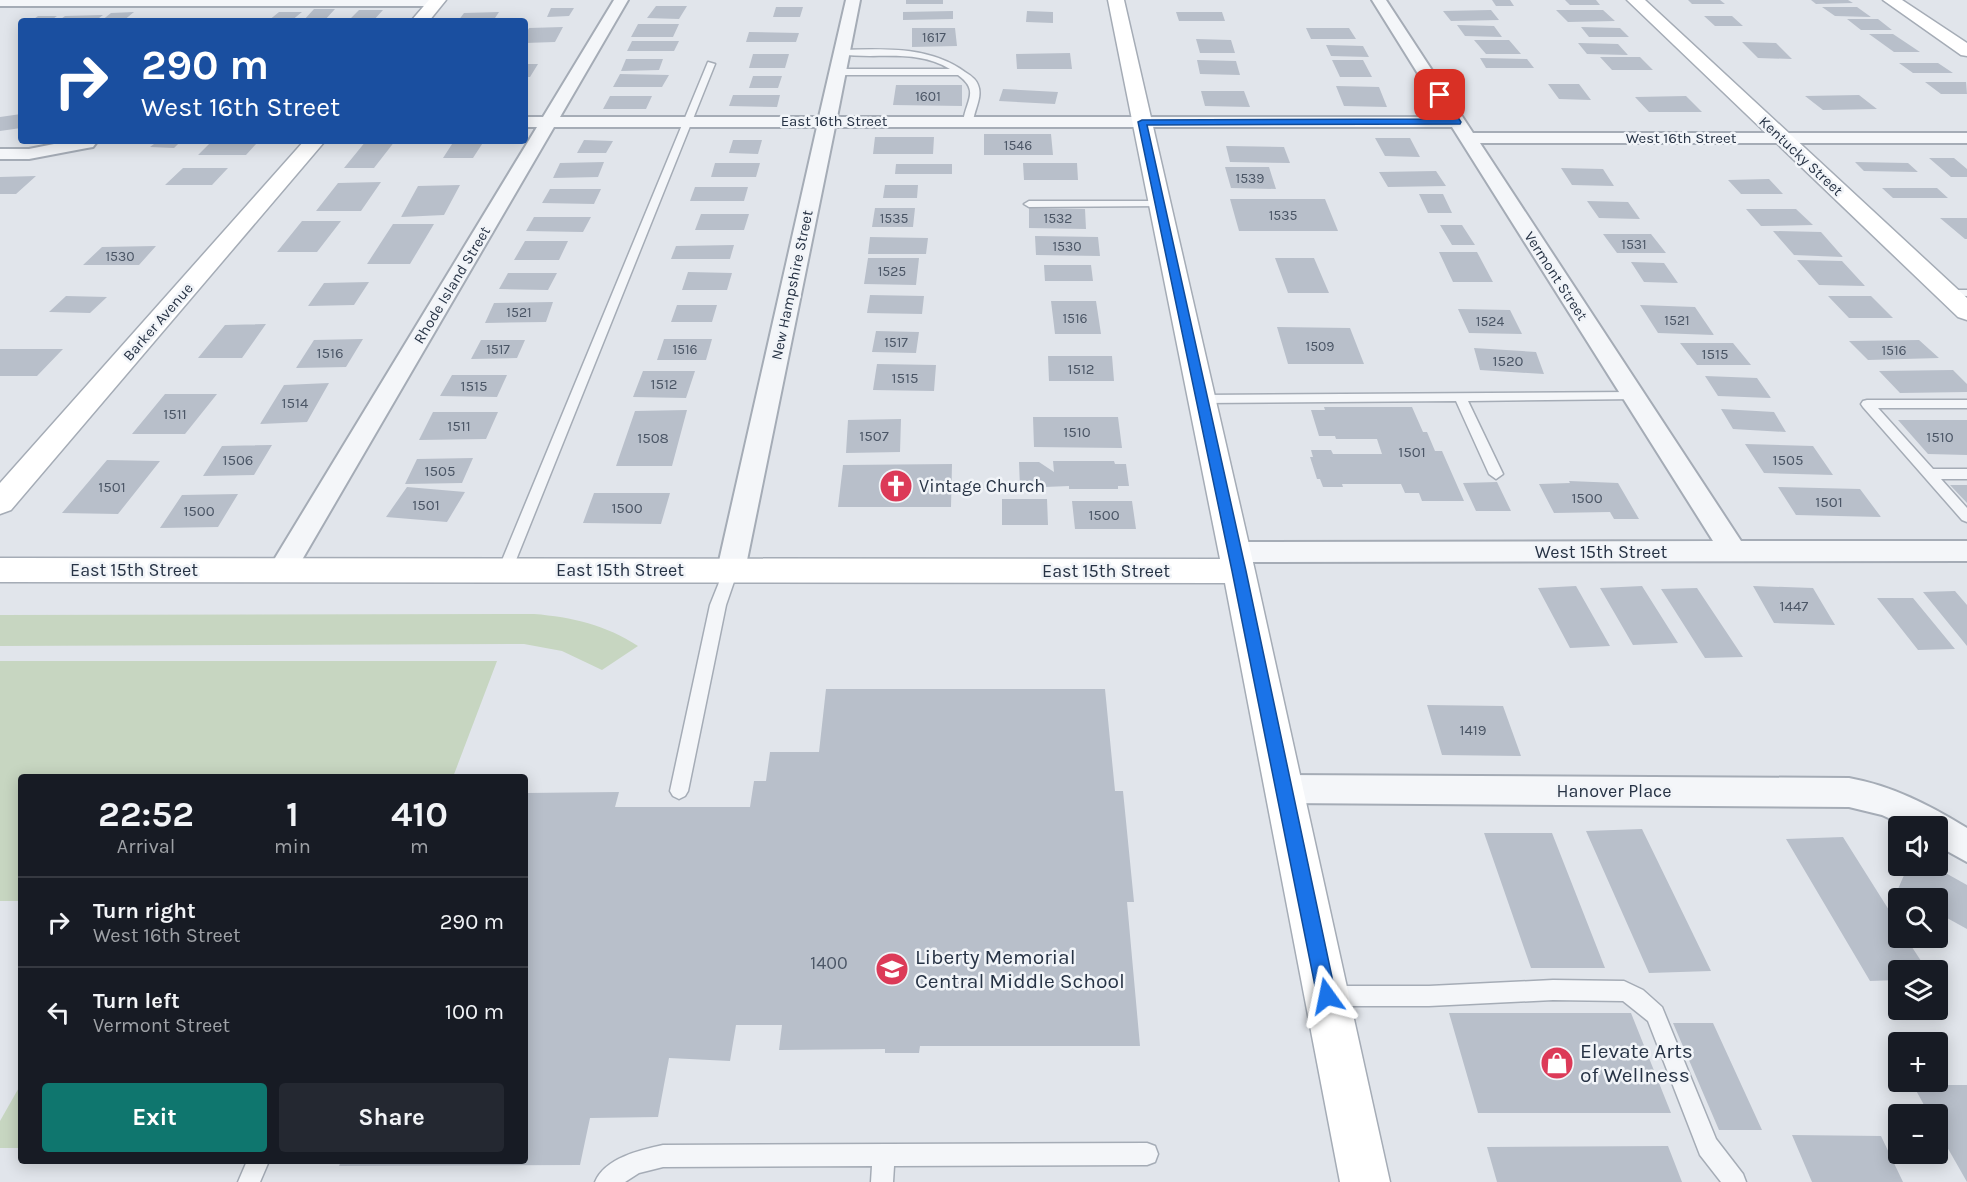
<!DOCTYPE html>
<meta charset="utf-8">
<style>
body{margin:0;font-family:Karla,sans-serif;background:#242831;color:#f1f3f6;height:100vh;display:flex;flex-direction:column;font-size:22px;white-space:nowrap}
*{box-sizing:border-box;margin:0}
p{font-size:20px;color:#9ea1a6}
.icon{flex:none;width:33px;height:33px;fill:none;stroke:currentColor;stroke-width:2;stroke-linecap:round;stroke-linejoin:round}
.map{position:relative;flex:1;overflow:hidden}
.drawer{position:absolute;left:18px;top:774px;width:510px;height:390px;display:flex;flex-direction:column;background:#171b24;border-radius:6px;box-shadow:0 3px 15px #0003}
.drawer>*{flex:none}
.top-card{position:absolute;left:18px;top:18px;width:510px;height:126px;border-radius:6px;box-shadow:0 3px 15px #0003;background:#1a4fa0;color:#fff;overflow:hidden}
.tools{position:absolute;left:1888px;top:816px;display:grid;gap:12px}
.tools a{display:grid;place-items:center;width:60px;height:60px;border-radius:6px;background:#171b24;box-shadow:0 3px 15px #0003;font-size:30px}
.pin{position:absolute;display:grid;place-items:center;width:51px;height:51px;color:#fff;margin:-26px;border-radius:12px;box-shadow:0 3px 9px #0006}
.me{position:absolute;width:66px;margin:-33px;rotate:348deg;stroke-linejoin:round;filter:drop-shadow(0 0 4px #0008)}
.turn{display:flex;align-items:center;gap:21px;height:126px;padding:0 24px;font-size:27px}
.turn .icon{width:78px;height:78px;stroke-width:2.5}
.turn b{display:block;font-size:42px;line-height:51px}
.eta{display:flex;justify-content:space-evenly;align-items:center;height:102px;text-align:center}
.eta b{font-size:36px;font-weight:700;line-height:42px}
.cta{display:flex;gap:12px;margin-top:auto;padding:12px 24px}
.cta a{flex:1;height:69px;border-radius:6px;background:#0f766e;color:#fff;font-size:24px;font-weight:700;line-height:69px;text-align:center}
.cta a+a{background:#242831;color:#f1f3f6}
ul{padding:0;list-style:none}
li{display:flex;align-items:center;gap:18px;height:90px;padding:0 24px;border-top:2px solid #363941}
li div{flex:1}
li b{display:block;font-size:22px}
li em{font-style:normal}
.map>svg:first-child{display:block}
.green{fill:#c7d6c1}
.building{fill:#b8bfca}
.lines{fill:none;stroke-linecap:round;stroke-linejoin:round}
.lane-casing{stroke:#a5acb6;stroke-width:3}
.street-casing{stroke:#a5acb6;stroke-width:4}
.secondary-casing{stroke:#a5acb6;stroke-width:3}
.lane{fill:#f4f6f9;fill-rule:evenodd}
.street{fill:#f4f6f9;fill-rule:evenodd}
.secondary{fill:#fff;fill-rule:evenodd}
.route{fill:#1a73e8;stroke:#114b97;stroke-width:1.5}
.labels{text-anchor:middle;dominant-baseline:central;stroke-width:5;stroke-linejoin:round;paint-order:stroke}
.far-number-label{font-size:14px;fill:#4b5666}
.far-street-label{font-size:15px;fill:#273345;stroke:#f1f4f8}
.number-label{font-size:15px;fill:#4b5666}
.poi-label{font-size:18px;fill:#273345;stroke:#f1f4f8;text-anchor:start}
.street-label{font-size:18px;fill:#273345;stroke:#f1f4f8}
.near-number-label{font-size:18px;fill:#4b5666}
.near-poi-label{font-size:21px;fill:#273345;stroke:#f1f4f8;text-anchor:start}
</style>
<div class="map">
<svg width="1967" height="1182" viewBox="0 0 1967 1182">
<rect width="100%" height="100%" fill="#e1e5eb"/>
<path class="green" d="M534,614C572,617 606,625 638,646L602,670L562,651L524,644L0,646V615Z
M0,661H497L453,777H21V901H0Z
M21,1084V1148H0V1121Z"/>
<path class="building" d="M906,0H943V4H906Z
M1492,0H1510L1514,6H1496Z
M1565,0H1596L1600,5H1570Z
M1688,0H1720L1725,4H1692Z
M1811,0H1848L1853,3L1816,4Z
M656,6H687L679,19L647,18Z
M776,7H803L800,17H773Z
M1822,7H1857L1871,17L1835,16Z
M551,8H574L569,16L547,17Z
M314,9H335L324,21H303Z
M359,10H383L373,21H348Z
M1491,10L1499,20L1451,21L1443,11Z
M1556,10H1603L1615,21L1568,22Z
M953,11V19L903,20V12Z
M1027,11L1053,12V23L1026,22Z
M134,12L123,21H101L111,13Z
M279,12H302L291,21H268Z
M499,12L493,21H458L464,13Z
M1176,12H1222L1225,21H1179Z
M103,15L95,21H58L65,16Z
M38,16H57L50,21H31Z
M1704,16H1732L1743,26H1715Z
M143,18H173L169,21H139Z
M1847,19H1878L1892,30H1861Z
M638,24H679L673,37H631Z
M1457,25L1494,26L1502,37L1465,36Z
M563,27L555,42L525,43V35L529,28Z
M1581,27L1620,28L1629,37H1589Z
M912,28H955L957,46L912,47Z
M1306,28H1349L1356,39H1311Z
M749,32L799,33L796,42H746Z
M1869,34H1893L1920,52H1894Z
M1196,39L1231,40L1235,53H1200Z
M1474,40H1509L1521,54H1486Z
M632,41H679L674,51H627Z
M1742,42L1776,43L1792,59L1758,58Z
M1578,43L1618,44L1628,55L1587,54Z
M1326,45L1363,46L1369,57L1331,56Z
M1070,53L1072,69H1017L1016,54Z
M753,54H789L785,68H749Z
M1600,57H1640L1653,70H1612Z
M1480,58L1527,59L1534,68H1486Z
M626,59H663L659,70L621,71Z
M1197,60L1236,61L1240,75L1200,74Z
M1332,60H1363L1372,77H1340Z
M1899,63H1938L1953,73H1913Z
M525,64H538L530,77H525Z
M620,74L669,75L662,87H613Z
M753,76H782L778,88H749Z
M1925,82H1966L1967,94H1941Z
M1548,84H1579L1591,100L1559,99Z
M896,85H962V106L893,105Z
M1336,86L1379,87L1387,107L1344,106Z
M1003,89L1058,92L1055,104L999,101Z
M1201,91H1244L1250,107L1205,106Z
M733,95H780L777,107L729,106Z
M1859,95L1877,109L1823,110L1805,96Z
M610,96H652L646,109H603Z
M1686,96L1702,112H1649L1635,97Z
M21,114V128L0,131V117Z
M984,134H1051L1053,155H984Z
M875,137H934L933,154H873Z
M1375,138H1410L1420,157L1385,156Z
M584,140L613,141L606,153H577Z
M733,140H762L758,154L729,153Z
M158,141H181L174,148L150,147Z
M366,141H395L374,168H344Z
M454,141H484L473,158H443Z
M210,143H257L246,155H198Z
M1226,146L1284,147L1290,163L1230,162Z
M1929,158H1954L1967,169V177H1951Z
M604,162L598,177L553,178L560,163Z
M1855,162L1908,163L1918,172L1864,171Z
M715,163H760L756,177H711Z
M1023,163H1077L1078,180H1024Z
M896,164H952V174H895Z
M1225,167H1269L1276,189L1231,188Z
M183,168H228L212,185H165Z
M1561,168L1603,169L1614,186L1572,185Z
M1436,171L1446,186L1388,187L1379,172Z
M36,176L16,194H0V177Z
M1769,179L1783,194H1741L1728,180Z
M381,182L361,211H316L338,183Z
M460,185L444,215L401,217L418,186Z
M885,185H918L917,198H883Z
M695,187H748L744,201H690Z
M1882,188H1937L1948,198H1893Z
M550,189H601L594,204L542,203Z
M1419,194H1443L1452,213H1428Z
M1230,199H1325L1338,231H1239Z
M1587,201L1628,202L1640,219L1599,218Z
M875,208H915L913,227H872Z
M1029,208L1085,209L1086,229L1029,228Z
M1746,209H1796L1813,225L1761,226Z
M701,214H749L744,230H695Z
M534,217H591L583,232L526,231Z
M1940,218H1967V239H1965Z
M302,221H341L317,252H277Z
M393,224H434L410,264H367Z
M1440,225H1462L1475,245H1452Z
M1773,231L1821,232L1843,257L1794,255Z
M1603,234H1651L1666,253H1617Z
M1035,236L1098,237L1100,256L1036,255Z
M870,237L928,238L926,254H868Z
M525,241H568L559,260H514Z
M734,245L730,259H671L676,246Z
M156,246L139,265H83L102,247Z
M1439,252H1477L1493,282H1453Z
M868,258H919L916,285L864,284Z
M1275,258H1314L1329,293H1288Z
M1797,260L1842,261L1865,286L1819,285Z
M1631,262L1664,263L1678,283L1644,282Z
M1044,265H1091L1093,281H1045Z
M688,272L732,273L727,290H682Z
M508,273H557L548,290L499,289Z
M369,282L354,305L308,306L324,283Z
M870,295L924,296L922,314L867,313Z
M66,296L107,297L90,313L49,312Z
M1828,296H1871L1893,318H1849Z
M1051,301H1096L1101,334H1055Z
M553,302L546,322L485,323L494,303Z
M677,305H717L712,322H671Z
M1640,305L1695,307L1714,335L1658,333Z
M1458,309L1510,310L1522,334L1469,333Z
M266,324L242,358H198L225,325Z
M1277,327L1350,328L1364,364H1288Z
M876,331L919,332L916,353L872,352Z
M363,339L346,367L296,368L314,340Z
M664,339H712L706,360H657Z
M481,340H525L517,358L471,359Z
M1919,340L1939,358L1868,360L1849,341Z
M1680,343H1733L1751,365H1697Z
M1474,348L1536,352L1544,374L1480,370Z
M0,349H63L37,376H0Z
M1048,356H1112L1114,381H1049Z
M877,364L936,365L934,391L873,390Z
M1953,370L1967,384V392L1900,393L1879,371Z
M643,371H695L686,398L633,397Z
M452,375H507L497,397L440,396Z
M1705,376L1757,378L1771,398L1718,396Z
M329,383L307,422L260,424L284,385Z
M165,394H217L185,434H132Z
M1324,407H1412L1423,432H1427L1435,451H1442L1464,501H1422L1419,493H1405L1401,484H1342L1343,487H1323L1320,479H1317L1310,457H1313L1311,450H1331L1333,454H1382L1377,439H1336L1335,436H1319L1311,410H1325Z
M1721,409L1774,412L1786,432L1733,429Z
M687,410L672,466H616L635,411Z
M433,412H498L486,439L419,440Z
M1033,417H1118L1122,448L1034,447Z
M901,419L900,452L846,453L848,420Z
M1898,420H1967V455L1928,454Z
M1745,444L1813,446L1833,475L1764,473Z
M272,445L254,475L203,476L222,446Z
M473,458L462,483L405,484L417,459Z
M107,460L160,461L118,514L62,513Z
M1053,461H1114L1115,464H1126L1129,486H1118V489H1069V486L1020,488L1019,462H1039L1054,472Z
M952,464L951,507H838L843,465Z
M1569,481L1618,483L1639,519H1614L1610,512L1554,513L1539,484L1570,483Z
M1497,482L1511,511H1476L1463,483Z
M1950,485H1967V503Z
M407,487L465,492L447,522L386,517Z
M1778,487L1860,489L1881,517L1796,515Z
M594,493H670L661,524L583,523Z
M238,494L218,527L160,528L182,495Z
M1002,499H1047L1048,525H1002Z
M1072,501H1132L1136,529H1075Z
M1576,586L1610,646L1570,648L1538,588Z
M1642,586L1678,643L1633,645L1600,588Z
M1753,586L1813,588L1835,625L1774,623Z
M1697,588L1743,657L1705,658L1661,589Z
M1955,591L1967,605V646L1923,592Z
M1877,598H1913L1955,649L1918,650Z
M826,689H1105L1115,791H1123L1134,902H1127L1140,1046H920L919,1053H885V1049L779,1050L782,1025H736L730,1061L669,1058L658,1117L590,1118L580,1165L339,1166L341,1161H525V793L619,792L615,807H750L754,781H766L770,752H819Z
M1427,705L1503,706L1521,756L1442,755Z
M1642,829L1711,971L1649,973L1586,831Z
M1484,833H1552L1605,968H1531Z
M1843,837L1899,926V938H1906L1927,970H1899V980L1870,981L1786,839Z
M1908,866H1933L1967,885V929L1938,913V898H1913L1898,889Z
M1449,1013H1631L1671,1113H1478Z
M1673,1023H1713L1762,1130H1719Z
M1913,1085H1967V1182L1938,1131V1114H1929Z
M1792,1135L1881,1136L1903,1182H1812Z
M1668,1146L1682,1182H1497L1487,1147Z"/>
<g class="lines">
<g class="lane-casing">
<path id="lane" d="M842,50C884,49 929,46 965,72C970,75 976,79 978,85C983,97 974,110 973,122L968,125L963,122C966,100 980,91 958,75H838L834,72L838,69H950C915,48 877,60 839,54L838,52Z
M708,62L715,64L512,570L510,574H500L498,570Z
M1160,201L1164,202V206L1029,207L1024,204L1029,201Z
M1946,290H1967V296L1942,295V291Z
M1634,392L1638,393L1640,396L1638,399L1468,401L1503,474L1496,479L1489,474L1456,401L1202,403L1196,399L1202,395Z
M1867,400H1967V408H1878L1933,469H1967V479H1941L1967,508V522L1962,520L1863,407L1861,404L1863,401Z
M731,565L736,566L738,570L726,605L688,791L685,796L679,799L673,796L670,791L710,605L724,570L726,566Z
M1553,980L1624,981L1643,990L1662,1007L1716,1139L1743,1174L1746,1182H1721L1700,1155L1648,1021L1623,1001L1553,1000L1429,1006H1328L1321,1003L1318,996L1321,989L1328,986H1429Z
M1147,1143L1155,1146L1158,1154L1155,1162L1147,1165L894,1166L893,1182H871L872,1166L663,1167L639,1173L625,1182H595C605,1158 640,1150 663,1145Z
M247,1161H269L260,1182H238Z"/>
</g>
<g class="street-casing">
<path id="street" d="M0,0H442L443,2L436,6H0Z
M614,0H628L560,117H819L846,0H860L837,117H1445L1372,0H1386L1473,133H1967V143H1480L1741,541H1967V561L1235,562L1225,559L1221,552L1225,545L1235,542L1713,541L1452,127H835L745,570L741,577L731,580L721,577L717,570L817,127H554L292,577L282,580L272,577L268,570L272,563L537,127H525V117H543Z
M69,141H95L96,143L93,147L87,148L29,159H0V149H29Z
M1284,775L1849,778C1893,786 1929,805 1967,828V862L1938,846V826H1906L1882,815L1849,807L1284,803L1272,799L1267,789L1272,779Z"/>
</g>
<g class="secondary-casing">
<path id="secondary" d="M429,0H446L429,21H411Z
M1108,0H1124L1255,571L1390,1182H1340L1225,583L0,582V558L1220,559Z
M1627,0H1645L1967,298V320L1958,317Z
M1883,0H1902L1967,43V56L1961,55Z
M304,141H325L11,510L0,514V483Z"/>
</g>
<use href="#lane" class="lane"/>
<use href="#street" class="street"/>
<use href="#secondary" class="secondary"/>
</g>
<path class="route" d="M1440,93L1444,95L1461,122L1460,124L1147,125L1246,571L1336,996L1333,1002L1327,1005L1320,1002L1317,996L1232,571L1138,122L1142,120L1451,119L1436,95Z"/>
<defs>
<g id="church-disc" transform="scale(1.725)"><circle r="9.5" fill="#dc3a58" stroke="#f1f4f8"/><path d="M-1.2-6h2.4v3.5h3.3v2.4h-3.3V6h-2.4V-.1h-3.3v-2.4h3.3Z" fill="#fff"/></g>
<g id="school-disc" transform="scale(1.725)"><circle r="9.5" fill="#dc3a58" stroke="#f1f4f8"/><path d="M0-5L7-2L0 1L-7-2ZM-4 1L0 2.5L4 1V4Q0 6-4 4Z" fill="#fff"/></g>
<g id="shop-disc" transform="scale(1.725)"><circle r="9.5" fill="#dc3a58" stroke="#f1f4f8"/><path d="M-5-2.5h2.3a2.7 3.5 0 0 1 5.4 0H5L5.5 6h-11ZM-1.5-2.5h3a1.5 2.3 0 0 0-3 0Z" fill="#fff"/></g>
</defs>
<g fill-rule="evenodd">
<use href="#church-disc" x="896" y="486"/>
<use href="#school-disc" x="892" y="969"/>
<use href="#shop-disc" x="1557" y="1063"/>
</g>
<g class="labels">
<g class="far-number-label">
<text x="934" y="37">1617</text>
<text x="928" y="96">1601</text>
<text x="1018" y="145">1546</text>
<text x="1250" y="178">1539</text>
<text x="1283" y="215">1535</text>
<text x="894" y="218">1535</text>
<text x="1058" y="218">1532</text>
<text x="1634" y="244">1531</text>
<text x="1067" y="246">1530</text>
<text x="120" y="256">1530</text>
<text x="892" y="271">1525</text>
<text x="519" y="312">1521</text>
<text x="1075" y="318">1516</text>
<text x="1677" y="320">1521</text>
<text x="1490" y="321">1524</text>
<text x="896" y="342">1517</text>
<text x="1320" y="346">1509</text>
<text x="498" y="349">1517</text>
<text x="685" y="349">1516</text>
<text x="1894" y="350">1516</text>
</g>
<g class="far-street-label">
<text x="834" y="121">East 16th Street</text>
<text x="1681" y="138">West 16th Street</text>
<text transform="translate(1801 156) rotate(43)">Kentucky Street</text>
<text transform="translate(1556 276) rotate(57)">Vermont Street</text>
<text transform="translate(452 285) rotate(-59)">Rhode Island Street</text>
<text transform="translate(792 285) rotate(-78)">New Hampshire Street</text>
<text transform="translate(158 322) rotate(-49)">Barker Avenue</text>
</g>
<g class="number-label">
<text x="330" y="353">1516</text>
<text x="1715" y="354">1515</text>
<text x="1508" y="361">1520</text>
<text x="1081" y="369">1512</text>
<text x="905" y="378">1515</text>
<text x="664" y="384">1512</text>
<text x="474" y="386">1515</text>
<text x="295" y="403">1514</text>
<text x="175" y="414">1511</text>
<text x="459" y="426">1511</text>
<text x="1077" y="432">1510</text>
<text x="874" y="436">1507</text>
<text x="1940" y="437">1510</text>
<text x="653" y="438">1508</text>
<text x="1412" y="452">1501</text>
<text x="238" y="460">1506</text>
<text x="1788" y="460">1505</text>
<text x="440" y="471">1505</text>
<text x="112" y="487">1501</text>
<text x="1587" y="498">1500</text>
<text x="1829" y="502">1501</text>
<text x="426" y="505">1501</text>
<text x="627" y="508">1500</text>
<text x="199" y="511">1500</text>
<text x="1104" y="515">1500</text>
<text x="1794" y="606">1447</text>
<text x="1473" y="730">1419</text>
</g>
<g class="poi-label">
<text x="919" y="486">Vintage Church</text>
</g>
<g class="street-label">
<text x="1601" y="552">West 15th Street</text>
<text x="134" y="570">East 15th Street</text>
<text x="620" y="570">East 15th Street</text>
<text x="1106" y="571">East 15th Street</text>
<text x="1614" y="791">Hanover Place</text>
</g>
<g class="near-number-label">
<text x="829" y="963">1400</text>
</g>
<g class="near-poi-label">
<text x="915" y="957">Liberty Memorial<tspan x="915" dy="24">Central Middle School</tspan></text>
<text x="1580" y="1051">Elevate Arts<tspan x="1580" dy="24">of Wellness</tspan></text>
</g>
</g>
</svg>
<div class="tools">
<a><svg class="icon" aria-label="sound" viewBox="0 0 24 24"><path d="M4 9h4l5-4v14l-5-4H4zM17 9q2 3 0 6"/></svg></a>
<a><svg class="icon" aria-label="search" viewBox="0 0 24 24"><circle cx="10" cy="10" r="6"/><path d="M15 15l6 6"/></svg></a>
<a><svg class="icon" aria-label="layers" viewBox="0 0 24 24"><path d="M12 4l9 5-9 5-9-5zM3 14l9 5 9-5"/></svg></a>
<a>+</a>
<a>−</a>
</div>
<div class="pin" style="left:1440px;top:95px;background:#d93025"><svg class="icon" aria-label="arrive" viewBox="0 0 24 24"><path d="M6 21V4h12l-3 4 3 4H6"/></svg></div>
<svg class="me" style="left:1327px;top:996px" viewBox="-20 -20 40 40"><path d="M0-17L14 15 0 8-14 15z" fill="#1a73e8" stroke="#fff" stroke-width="4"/></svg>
<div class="top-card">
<div class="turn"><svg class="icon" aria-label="right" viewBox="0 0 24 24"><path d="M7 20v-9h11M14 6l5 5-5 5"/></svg><div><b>290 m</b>West 16th Street</div></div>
</div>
<section class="drawer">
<div class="eta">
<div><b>22:52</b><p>Arrival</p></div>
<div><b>1</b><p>min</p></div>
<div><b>410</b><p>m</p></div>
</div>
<ul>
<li><svg class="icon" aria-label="right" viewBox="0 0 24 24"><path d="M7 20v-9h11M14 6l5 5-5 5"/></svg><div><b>Turn right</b><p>West 16th Street</p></div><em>290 m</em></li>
<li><svg class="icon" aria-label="left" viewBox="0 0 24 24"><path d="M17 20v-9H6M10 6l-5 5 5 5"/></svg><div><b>Turn left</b><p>Vermont Street</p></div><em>100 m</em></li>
</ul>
<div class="cta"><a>Exit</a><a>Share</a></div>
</section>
</div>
